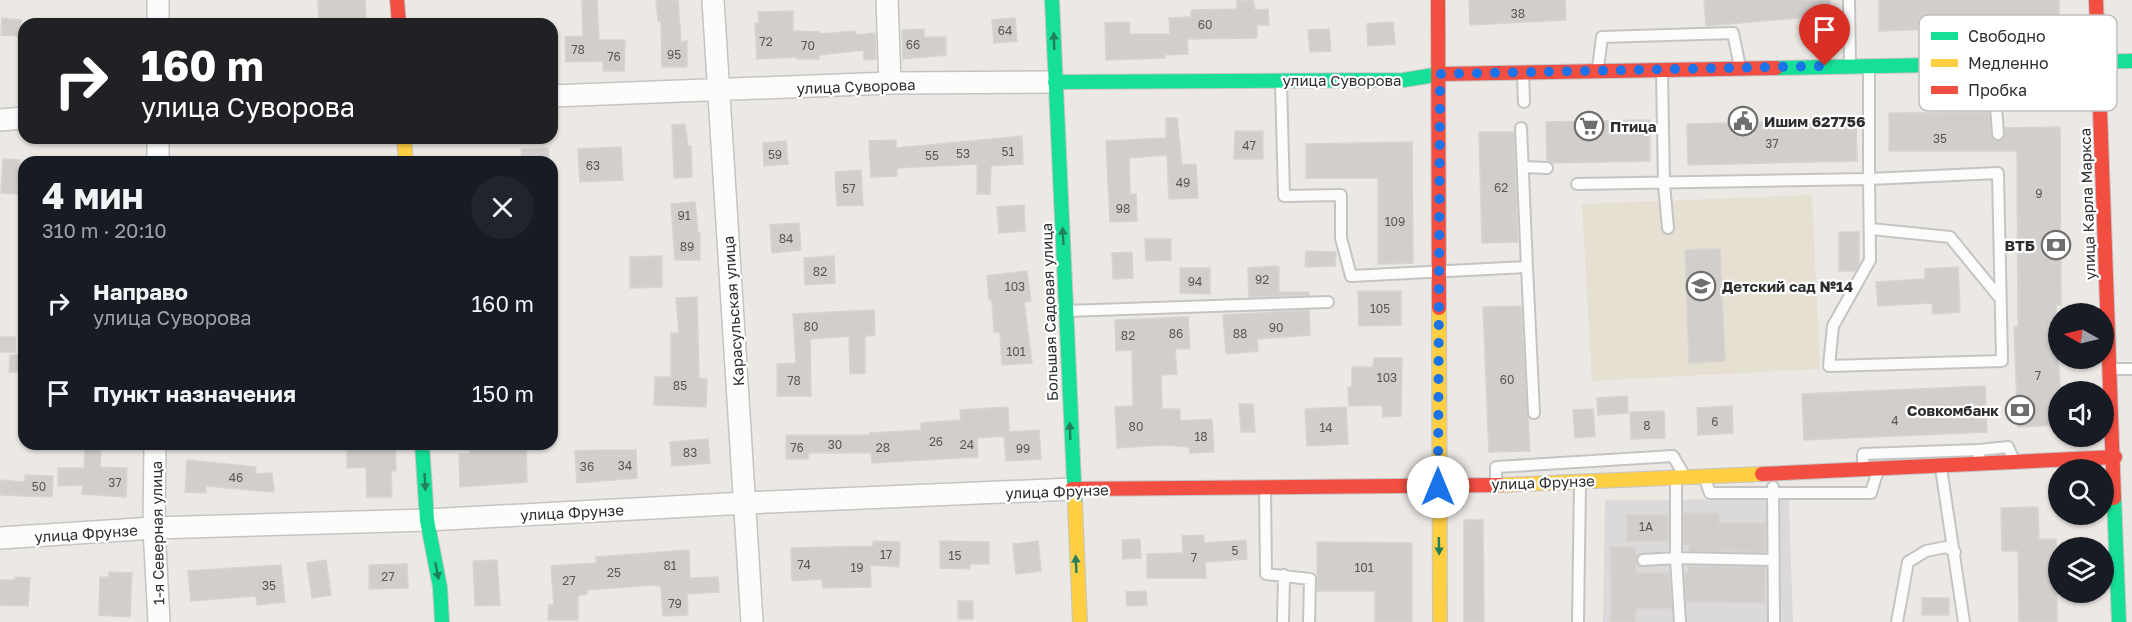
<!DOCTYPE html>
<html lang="ru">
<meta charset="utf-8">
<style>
body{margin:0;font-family:"Golos Text",sans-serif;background:#20242c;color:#f1f3f6;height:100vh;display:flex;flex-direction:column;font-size:22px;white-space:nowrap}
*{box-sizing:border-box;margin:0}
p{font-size:20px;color:#9ea1a6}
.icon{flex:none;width:33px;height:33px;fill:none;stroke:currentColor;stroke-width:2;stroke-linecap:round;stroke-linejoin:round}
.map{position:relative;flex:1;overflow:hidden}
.sheet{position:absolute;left:18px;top:156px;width:540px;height:294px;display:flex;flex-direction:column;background:#171b24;border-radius:18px;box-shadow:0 2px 4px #0004}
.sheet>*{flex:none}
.guide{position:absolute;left:18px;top:18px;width:540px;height:126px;border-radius:18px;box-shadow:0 2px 4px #0004;background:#202124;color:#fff;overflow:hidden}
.needle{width:39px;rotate:278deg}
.buttons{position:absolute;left:2048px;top:303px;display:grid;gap:12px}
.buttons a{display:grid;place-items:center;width:66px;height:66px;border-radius:50%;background:#171b24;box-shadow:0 2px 4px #0004;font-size:30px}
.pin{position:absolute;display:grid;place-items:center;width:51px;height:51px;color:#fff;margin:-62px -26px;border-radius:50% 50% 50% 0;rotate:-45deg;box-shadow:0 0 6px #0007}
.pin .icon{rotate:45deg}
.me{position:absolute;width:66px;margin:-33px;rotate:0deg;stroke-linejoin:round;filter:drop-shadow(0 0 4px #0008)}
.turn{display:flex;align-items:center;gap:21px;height:126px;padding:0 24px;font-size:27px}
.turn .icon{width:78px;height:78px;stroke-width:2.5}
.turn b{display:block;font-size:42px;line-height:51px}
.round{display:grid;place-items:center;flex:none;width:63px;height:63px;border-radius:32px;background:#20242c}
.head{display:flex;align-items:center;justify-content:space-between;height:102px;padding:0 24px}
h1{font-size:36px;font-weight:700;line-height:45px}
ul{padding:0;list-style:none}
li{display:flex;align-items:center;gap:18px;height:90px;padding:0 24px}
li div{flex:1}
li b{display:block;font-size:22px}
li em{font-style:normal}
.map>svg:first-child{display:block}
.industrial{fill:#dcd9db}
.education{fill:#e6e0d3}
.building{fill:#d1cecb;stroke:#d7d4d0;stroke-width:1.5}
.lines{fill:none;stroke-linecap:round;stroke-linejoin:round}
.lane-casing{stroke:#c5c4c5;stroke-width:14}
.street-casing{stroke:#c5c4c5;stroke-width:24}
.fast-casing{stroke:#c5c4c5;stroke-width:16}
.slow-casing{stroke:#c5c4c5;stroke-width:16}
.jam-casing{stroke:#c5c4c5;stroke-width:16}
.lane{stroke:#fcfcfb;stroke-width:10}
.street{stroke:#fcfcfb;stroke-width:21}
.fast{stroke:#16e098;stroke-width:14}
.slow{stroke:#ffcf43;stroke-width:14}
.jam{stroke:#f24e42;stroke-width:14}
.oneway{fill:#237e5e}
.route{stroke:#1a73e8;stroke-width:10;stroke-dasharray:0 18}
.labels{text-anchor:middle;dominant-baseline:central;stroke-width:4.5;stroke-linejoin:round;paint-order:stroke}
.number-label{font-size:12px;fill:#585857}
.street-label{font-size:15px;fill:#2e2e2e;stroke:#fff}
.poi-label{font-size:15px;font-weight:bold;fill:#2e2e2e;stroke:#fff;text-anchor:start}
.key{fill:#fff;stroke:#c0c0c0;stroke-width:1.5}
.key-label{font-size:16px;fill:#2e2e2e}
</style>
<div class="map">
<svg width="2132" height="622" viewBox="0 0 2132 622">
<rect width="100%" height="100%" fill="#ece8e4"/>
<path class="industrial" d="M1789,499L1793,622H1603L1605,500Z"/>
<path class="education" d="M1812,195L1820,369L1592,381L1582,204Z"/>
<path class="building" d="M318,0H365L366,20L319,22Z
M582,0H597L599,40H625L624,71H603V61L566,62L565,37L583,36Z
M656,0H678L681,42L687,41V67H662L661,20L658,21Z
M1253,0L1255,10L1268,9L1269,25H1257V38L1187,39L1188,54L1165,55V58L1106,60L1105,23L1129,22L1130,34H1170L1169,18L1191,17V10L1237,9V1Z
M1469,0H1565L1566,20L1470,25Z
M1704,0H1830L1831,15L1706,26Z
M1879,0H2059V25L1879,31Z
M793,11V31L819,32V34L855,31L856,35L875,33L876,59L864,60V50L819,55V59H797V57L757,59L755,23H759L758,12Z
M2,18L21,20L20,36L1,35Z
M1015,18L1017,41L994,43L992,20Z
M1393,22L1395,44L1368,46L1367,24Z
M924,29V37H946V55L903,59L902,30Z
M1329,29L1331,51L1310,52L1308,30Z
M1989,112L1991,135L1995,141L2004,138L2005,128L2060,127L2061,305H2056L2060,392L2058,425L2018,427L2014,327H2018L2017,151H1889V113Z
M1166,118H1177L1182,165L1196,164L1198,198L1169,199L1167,155L1129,158L1130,194H1136L1137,221L1110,222L1106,141L1166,138Z
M1650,120V161L1552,163L1547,160L1546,122Z
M1856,120L1857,161L1688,165L1687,124Z
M685,124L688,146H691L692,177L674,178L672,125Z
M1235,131H1263V159H1234Z
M1479,132H1514L1518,242L1482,243Z
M1022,136L1023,164L991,166L990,194H977V164L897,168V176L871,177L869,141L896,140V148Z
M786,141L788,164L764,166L763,143Z
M1412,142L1413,263L1378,264V178H1306V144Z
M621,147L623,180L580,182L578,149Z
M548,148L549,162H522L521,149Z
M3,159L20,160L18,194L1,193Z
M861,170L863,205L837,206L835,172Z
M695,202L698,233H700V260H675L671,204Z
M1024,205L1025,231L999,233L997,207Z
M799,223L801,250L772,253L770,225Z
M1839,232H1859V264L1855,271H1839Z
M1145,239H1171V260L1146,261Z
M1720,249L1725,361L1689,363L1685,250Z
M1306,251L1336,252L1335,266L1305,267Z
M1132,252L1133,278L1113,279L1112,253Z
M662,256V287L630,288V257Z
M834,256L835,283L805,285L804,258Z
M1275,266L1279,267V292H1309V295L1249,297L1248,268Z
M1958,267L1960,312L1933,314L1932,303L1878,306L1876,282L1925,279V269Z
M1180,268H1210V294L1180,293Z
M1027,271L1031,301L1024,302L1032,363L1002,365L1000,332H994L992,300H989L987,276Z
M1358,291H1401V325L1359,326Z
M697,297L699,378L707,379L706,407L654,405L655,377H671V333H679L676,298Z
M1521,306L1530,451L1489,452L1483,307Z
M874,310L875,335L865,336V373L850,374L849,336L810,339L811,396H777V364L796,363L793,314Z
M1309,310L1310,335L1257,339L1258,351L1226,354L1223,315Z
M1188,317L1190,349H1175L1177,374L1161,375L1162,409H1180V421L1212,419L1214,452L1190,453L1189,447L1163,445L1117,448L1115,407L1133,406L1132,350L1116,351L1115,320Z
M0,337H15V352H0Z
M10,355H24V372H9Z
M1374,358H1402L1401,416L1383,417L1382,405L1349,406L1348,387H1352V367H1373Z
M1985,386L1987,432L1804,440L1802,394Z
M1627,396L1628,413L1598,415L1597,398Z
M1239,404H1253L1255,432H1241Z
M1732,406L1733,433L1698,435L1697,408Z
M1008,407L1009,432L1039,430L1041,459L1006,461L1004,436L977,438L978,457L872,463L871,453H808V459H786V435H870V433L921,430V423L961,420L960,410Z
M1346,407L1348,444L1307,446L1305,409Z
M1593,409L1595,436L1575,438L1573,410Z
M1664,411L1665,438L1631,439L1630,412Z
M708,439L710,463L672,466L670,442Z
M347,444H395L396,471H391L392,497H367L366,467L347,468Z
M469,444H526L527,482L460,487L459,454H470Z
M85,450L101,451L100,467L127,468L126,497L82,494L83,485L58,486V468H84Z
M598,450H636L637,478L577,483L575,451Z
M187,460L256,467L255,474L272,473L274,492L206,486V493L185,492Z
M25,475L53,476L52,497L0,495V480L25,482Z
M2038,507L2039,539H2056L2057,622H2019L2018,551H2002L2001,508Z
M1683,513H1719V523H1766L1765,552L1688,551L1689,545H1683Z
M1627,515H1668V541H1627Z
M1464,520H1483L1484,622H1464Z
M1204,535V543L1246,540L1247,559L1205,562L1206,578H1147V554L1183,553L1182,536Z
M1140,539L1141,558L1123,559L1122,540Z
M873,541L900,542L899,567L870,565L871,587L823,588L822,579L792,581L791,548L873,546Z
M940,541L989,542V564H970V569L940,568Z
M1038,541L1041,571L1016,574L1013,544Z
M1317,542L1412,543V622H1375V591H1317Z
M1610,547H1636V573H1669L1672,608L1636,609L1635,622H1611Z
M689,550L690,578L718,577L719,592L687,594L688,615L663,616L661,586L651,585L587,590V594L578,595V620H548L549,605H554L551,566L596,563V557Z
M326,560L331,595L312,598L307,563Z
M497,560L500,605L475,606L473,561Z
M407,564L408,588L369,589V565Z
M281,565L285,602L257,605L256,596L191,601L188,571Z
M1688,566L1765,567V603L1686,602L1684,573H1688Z
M109,572L132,573L130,617L99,615L100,577H109Z
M15,577L30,578L28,606L0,605V580H15Z
M1146,591L1147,605L1127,606L1126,592Z
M1922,598H1949V615H1922Z
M958,601H973V619H958Z"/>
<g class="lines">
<g class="lane-casing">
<path id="lane" d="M1849,0L1850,65
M1993,64L1998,134
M1598,68L1602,37L1733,33L1740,67
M1523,73L1524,102
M1662,73L1664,184L1668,228
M1281,82L1284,196L1341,195V238L1351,276L1527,267L1534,413
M1521,128L1527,267
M1523,167L1547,168
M1577,184L1869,179L1870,260L1833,326L1829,366L2002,361L1998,173L1869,179V66
M1871,229L1950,237L1999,297
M1066,311L1328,302
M2113,369H2132
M1979,450L2008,447L2014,460
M1941,468L1964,622
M1863,469V454L1979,450V462
M1705,479L1710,493H1871L1877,473
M1496,482V467L1673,456L1683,473
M1773,487L1774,622
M1265,490L1266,574L1310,579L1309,622
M1643,560L1676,558V480
M1283,622L1284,575
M1578,622L1580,484
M1680,622L1676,558L1774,560
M1897,622L1908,562L1926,551L1946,547L1955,552"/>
</g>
<g class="street-casing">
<path id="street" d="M158,0V24
M713,0L752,622
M887,0L890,83
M552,96L890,83L1055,82
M0,120L24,118
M158,162V138
M155,444L154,528L159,622
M0,538L154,528L427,520L746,503L1072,489"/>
</g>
<g class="fast-casing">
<path id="fast" d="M1052,0L1075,504
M1776,68L2132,61
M1055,82L1404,80L1440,74
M422,444L427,520L440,587L442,622
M2114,498L2119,622"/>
</g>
<g class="slow-casing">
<path id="slow" d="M404,138L406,162
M1439,308L1440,622
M1500,485L1762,474
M1075,504L1080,622"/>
</g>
<g class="jam-casing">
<path id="jam" d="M397,0L399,24
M1438,0L1439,308
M2096,0L2114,498
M1440,74L1776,68
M1762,474L2115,457
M1072,489L1500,485"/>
</g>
<use href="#lane" class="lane"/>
<use href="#street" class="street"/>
<use href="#fast" class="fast"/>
<use href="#slow" class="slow"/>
<use href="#jam" class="jam"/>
</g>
<defs><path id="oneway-solid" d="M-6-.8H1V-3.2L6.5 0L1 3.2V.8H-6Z" transform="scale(1.5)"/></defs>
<g class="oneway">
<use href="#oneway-solid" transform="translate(1054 41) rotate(-92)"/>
<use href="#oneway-solid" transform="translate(1063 236) rotate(-93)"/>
<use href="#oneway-solid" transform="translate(1070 431) rotate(-92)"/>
<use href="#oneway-solid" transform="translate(425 482) rotate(87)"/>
<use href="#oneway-solid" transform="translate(1439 546) rotate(89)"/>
<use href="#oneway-solid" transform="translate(1076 564) rotate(-93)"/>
<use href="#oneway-solid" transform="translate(437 571) rotate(79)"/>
</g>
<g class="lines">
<path class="route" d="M1438,487L1440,74L1825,66"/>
</g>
<defs>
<g id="civic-ring" transform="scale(1.5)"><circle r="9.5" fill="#fff" stroke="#706f6e" stroke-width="1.5"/><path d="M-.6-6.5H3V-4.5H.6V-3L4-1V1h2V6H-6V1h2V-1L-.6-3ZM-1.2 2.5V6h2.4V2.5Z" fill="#706f6e"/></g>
<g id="supermarket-ring" transform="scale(1.5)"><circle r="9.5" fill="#fff" stroke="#706f6e" stroke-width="1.5"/><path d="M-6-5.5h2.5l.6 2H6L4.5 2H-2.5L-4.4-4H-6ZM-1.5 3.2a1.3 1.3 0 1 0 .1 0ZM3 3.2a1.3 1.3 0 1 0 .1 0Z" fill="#706f6e"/></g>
<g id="bank-ring" transform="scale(1.5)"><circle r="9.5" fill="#fff" stroke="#706f6e" stroke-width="1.5"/><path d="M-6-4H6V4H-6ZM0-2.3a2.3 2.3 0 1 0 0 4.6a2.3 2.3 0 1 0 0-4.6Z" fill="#706f6e"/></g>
<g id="school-ring" transform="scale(1.5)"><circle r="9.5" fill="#fff" stroke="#706f6e" stroke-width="1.5"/><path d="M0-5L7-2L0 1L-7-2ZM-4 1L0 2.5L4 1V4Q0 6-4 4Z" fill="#706f6e"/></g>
</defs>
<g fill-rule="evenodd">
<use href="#civic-ring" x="1743" y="121"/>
<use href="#supermarket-ring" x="1589" y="126"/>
<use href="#bank-ring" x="2056" y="245"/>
<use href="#school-ring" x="1701" y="286"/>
<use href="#bank-ring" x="2020" y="410"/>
</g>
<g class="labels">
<g class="number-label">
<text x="1518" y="13">38</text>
<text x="1205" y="24">60</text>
<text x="1005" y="30">64</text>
<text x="766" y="41">72</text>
<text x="913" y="44">66</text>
<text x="808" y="45">70</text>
<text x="578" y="49">78</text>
<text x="674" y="54">95</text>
<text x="614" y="56">76</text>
<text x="1940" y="138">35</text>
<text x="1772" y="143">37</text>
<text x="1249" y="145">47</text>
<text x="1008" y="151">51</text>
<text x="963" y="153">53</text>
<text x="775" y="154">59</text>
<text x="932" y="155">55</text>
<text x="593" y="165">63</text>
<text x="1183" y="182">49</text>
<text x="1501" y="187">62</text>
<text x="849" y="188">57</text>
<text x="2039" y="193">9</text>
<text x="1123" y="208">98</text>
<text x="684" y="215">91</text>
<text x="1395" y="221">109</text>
<text x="786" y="238">84</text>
<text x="687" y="246">89</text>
<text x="820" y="271">82</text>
<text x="1262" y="279">92</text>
<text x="1195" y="281">94</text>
<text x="1015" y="286">103</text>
<text x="1380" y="308">105</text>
<text x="811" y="326">80</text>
<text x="1276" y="327">90</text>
<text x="1176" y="333">86</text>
<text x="1240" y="333">88</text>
<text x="1128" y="335">82</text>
<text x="1016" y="351">101</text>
<text x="2038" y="375">7</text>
<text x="1387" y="377">103</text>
<text x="1507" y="379">60</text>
<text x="794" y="380">78</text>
<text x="680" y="385">85</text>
<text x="1895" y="420">4</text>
<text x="1715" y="421">6</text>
<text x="1647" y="425">8</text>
<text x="1136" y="426">80</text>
<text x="1326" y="427">14</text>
<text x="1201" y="436">18</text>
<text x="936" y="441">26</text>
<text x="835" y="444">30</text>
<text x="967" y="444">24</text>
<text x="797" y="447">76</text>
<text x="883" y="447">28</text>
<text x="1023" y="448">99</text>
<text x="690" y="452">83</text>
<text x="625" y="465">34</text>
<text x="587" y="466">36</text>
<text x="236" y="477">46</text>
<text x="115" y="482">37</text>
<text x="39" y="486">50</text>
<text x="1646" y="526">1А</text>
<text x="1235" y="550">5</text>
<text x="886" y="554">17</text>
<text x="955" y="555">15</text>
<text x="1194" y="557">7</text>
<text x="804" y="564">74</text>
<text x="670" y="565">81</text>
<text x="857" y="567">19</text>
<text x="1364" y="567">101</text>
<text x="614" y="572">25</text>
<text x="388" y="576">27</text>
<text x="569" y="580">27</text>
<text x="269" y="585">35</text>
<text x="675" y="603">79</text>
</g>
<g class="street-label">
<text x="1342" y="80">улица Суворова</text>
<text transform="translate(856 86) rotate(-2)">улица Суворова</text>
<text transform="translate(2087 204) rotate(-92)">улица Карла Маркса</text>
<text transform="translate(733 311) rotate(-94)">Карасульская улица</text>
<text transform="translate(1049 312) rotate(-92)">Большая Садовая улица</text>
<text transform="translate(1543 482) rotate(-2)">улица Фрунзе</text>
<text transform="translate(1057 491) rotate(-2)">улица Фрунзе</text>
<text transform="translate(572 512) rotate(-3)">улица Фрунзе</text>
<text transform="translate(86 533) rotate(-4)">улица Фрунзе</text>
<text transform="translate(157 533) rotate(-91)">1-я Северная улица</text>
</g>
<g class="poi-label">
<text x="1764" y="121">Ишим 627756</text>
<text x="1610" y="126">Птица</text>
<text x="2035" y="245" text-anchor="end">ВТБ</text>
<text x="1722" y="286">Детский сад №14</text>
<text x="1999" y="410" text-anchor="end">Совкомбанк</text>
</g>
</g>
<rect x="1919" y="15" width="198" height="96" rx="9" class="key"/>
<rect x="1931" y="32" width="27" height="8" fill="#16e098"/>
<rect x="1931" y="59" width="27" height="8" fill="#ffcf43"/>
<rect x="1931" y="86" width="27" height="8" fill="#f24e42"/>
<g class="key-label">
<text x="1968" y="42">Свободно</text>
<text x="1968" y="69">Медленно</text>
<text x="1968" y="96">Пробка</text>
</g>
</svg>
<div class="buttons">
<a><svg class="needle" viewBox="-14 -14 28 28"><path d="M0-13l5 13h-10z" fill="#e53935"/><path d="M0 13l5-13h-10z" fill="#9ea1a6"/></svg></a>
<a><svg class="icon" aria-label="sound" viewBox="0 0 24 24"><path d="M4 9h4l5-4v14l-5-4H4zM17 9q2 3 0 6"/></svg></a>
<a><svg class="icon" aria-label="search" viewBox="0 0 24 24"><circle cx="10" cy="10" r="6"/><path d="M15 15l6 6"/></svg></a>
<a><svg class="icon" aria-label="layers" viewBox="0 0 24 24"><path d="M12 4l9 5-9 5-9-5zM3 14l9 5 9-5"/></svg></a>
</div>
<div class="pin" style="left:1825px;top:66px;background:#d93025"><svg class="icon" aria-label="arrive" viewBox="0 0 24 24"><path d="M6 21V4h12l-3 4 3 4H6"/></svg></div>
<svg class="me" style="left:1438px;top:487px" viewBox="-20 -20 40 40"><circle r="19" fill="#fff"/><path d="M0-13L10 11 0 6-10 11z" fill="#1a73e8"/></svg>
<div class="guide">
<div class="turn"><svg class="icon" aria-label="right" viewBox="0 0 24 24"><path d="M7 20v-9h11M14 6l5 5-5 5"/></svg><div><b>160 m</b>улица Суворова</div></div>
</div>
<section class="sheet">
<div class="head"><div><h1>4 мин</h1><p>310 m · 20:10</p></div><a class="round"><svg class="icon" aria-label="close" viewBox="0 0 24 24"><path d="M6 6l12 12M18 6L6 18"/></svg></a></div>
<ul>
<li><svg class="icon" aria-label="right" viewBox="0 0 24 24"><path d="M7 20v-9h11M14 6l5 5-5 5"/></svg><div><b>Направо</b><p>улица Суворова</p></div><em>160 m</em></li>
<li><svg class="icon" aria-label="arrive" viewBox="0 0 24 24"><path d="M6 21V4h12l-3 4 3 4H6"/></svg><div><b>Пункт назначения</b></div><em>150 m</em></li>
</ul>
</section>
</div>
